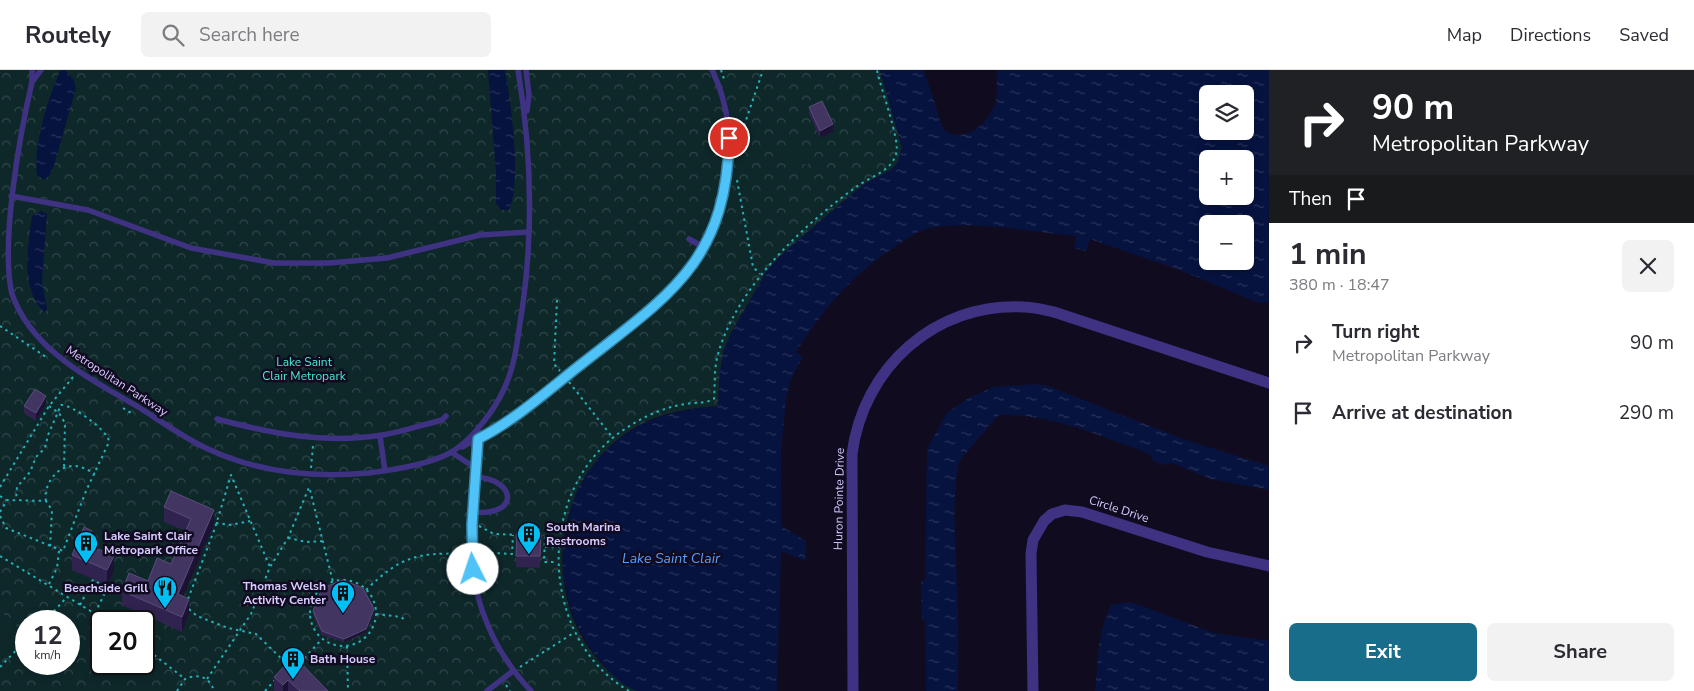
<!DOCTYPE html>
<meta charset="utf-8">
<style>
body{margin:0;font-family:"Nunito Sans",sans-serif;background:#f2f2f3;color:#2b2b33;height:100vh;display:flex;flex-direction:column;font-size:19px;white-space:nowrap}
*{box-sizing:border-box;margin:0}
p{font-size:16px;color:#7c7c81}
.icon{flex:none;width:28px;height:28px;fill:none;stroke:currentColor;stroke-width:2;stroke-linecap:round;stroke-linejoin:round}
.map{position:relative;flex:1;overflow:hidden}
.drawer{display:flex;flex-direction:column;background:#fff;width:425px}
.drawer>*{flex:none}
.banner{background:#202124;color:#fff;overflow:hidden}
.buttons{position:absolute;left:1199px;top:15px;display:grid;gap:10px}
.buttons a{display:grid;place-items:center;width:55px;height:55px;border-radius:8px;background:#fff;box-shadow:0 2px 8px #0003;font-size:25px}
.speed{position:absolute;left:15px;top:540px;display:flex;gap:10px;font-size:25px;font-weight:700;text-align:center}
.speed>*{display:grid;place-content:center;width:65px;height:65px;border-radius:50%;background:#fff;box-shadow:0 2px 8px #0003;line-height:1}
.speed small{font-size:12px;font-weight:400}
.speed .limit{border:2px solid #111;border-radius:8px;background:#fff;color:#111}
.pin{position:absolute;display:grid;place-items:center;width:42px;height:42px;color:#fff;margin:-21px;border:2px solid #fff;border-radius:50%;box-shadow:0 1px 5px #0007}
.me{position:absolute;width:55px;margin:-28px;rotate:356deg;stroke-linejoin:round;filter:drop-shadow(0 0 4px #0008)}
.turn{display:flex;align-items:center;gap:18px;height:105px;padding:0 20px;font-size:22px}
.turn .icon{width:65px;height:65px;stroke-width:2.5}
.turn b{display:block;font-size:35px;line-height:42px}
.then{display:flex;align-items:center;height:48px;padding:0 20px;background:#0003;gap:10px;font-size:19px}
.round{display:grid;place-items:center;flex:none;width:52px;height:52px;border-radius:8px;background:#f2f2f3}
.overview{display:flex;align-items:center;justify-content:space-between;height:85px;padding:0 20px}
h1{font-size:30px;font-weight:700;line-height:38px}
.cta{display:flex;gap:10px;margin-top:auto;padding:10px 20px}
.cta a{flex:1;height:58px;border-radius:8px;background:#186e8a;color:#fff;font-size:20px;font-weight:700;line-height:58px;text-align:center}
.cta a+a{background:#f2f2f3;color:#2b2b33}
ul{padding:0;list-style:none}
li{display:flex;align-items:center;gap:15px;height:70px;padding:0 20px}
li div{flex:1}
li b{display:block;font-size:19px}
li em{font-style:normal}
header{display:flex;align-items:center;gap:30px;box-sizing:border-box;height:70px;padding:0 25px;background:#fff;border-bottom:1px solid #e1e1e2}
header strong{font-size:24px}
nav{display:flex;gap:28px;margin-inline-start:auto;font-size:18px}
.search{width:350px;height:45px;background:#f2f2f3;display:flex;align-items:center;gap:12px;box-sizing:border-box;padding:0 18px;border-radius:8px;color:#7c7c81;font-size:19px}
main{display:flex;flex:1;min-height:0}
.map>svg:first-child{display:block}
.forest{fill:url(#forest-crowns);fill-rule:evenodd}
.pitch{fill:#0e282a}
.water{fill:url(#water-ripples);fill-rule:evenodd}
.lines{fill:none;stroke-linecap:round;stroke-linejoin:round}
.path{stroke:#25b0b8;stroke-width:2;stroke-dasharray:2.5 4;stroke-linecap:butt}
.service{stroke:#3f3283;stroke-width:5.5}
.minor{stroke:#3f3283;stroke-width:11}
.wall{fill:#31234f}
.shaded-wall{fill:#1c1234}
.building{fill:#423562;stroke:#5a4c7b}
.route-casing{stroke:#337fa1;stroke-width:12}
.route{stroke:#4fc3f7;stroke-width:9}
.labels{text-anchor:middle;dominant-baseline:central;stroke-width:5;stroke-linejoin:round;paint-order:stroke}
.park-label{font-size:12px;fill:#4ee7d3;stroke:#110b20}
.street-label{font-size:12px;fill:#d7caff;stroke:#110b20}
.poi-label{font-size:12px;font-weight:bold;fill:#d7caff;stroke:#110b20;text-anchor:start}
.water-label{font-size:14px;font-style:italic;fill:#589eff;stroke:#110b20}
</style>
<header>
<strong>Routely</strong>
<div class="search"><svg class="icon" aria-label="search" viewBox="0 0 24 24"><circle cx="10" cy="10" r="6"/><path d="M15 15l6 6"/></svg>Search here</div>
<nav><a>Map</a><a>Directions</a><a>Saved</a></nav>
</header>
<main>
<div class="map">
<svg width="1269" height="621" viewBox="0 0 1269 621">
<defs>
<pattern id="forest-crowns" width="20" height="18" patternUnits="userSpaceOnUse" patternTransform="scale(1.25)"><rect width="20" height="18" fill="#0e282a"/><path d="M2 6a3 3 0 1 1 6 0M12 15a3 3 0 1 1 6 0" fill="none" stroke="#30464a"/></pattern>
<pattern id="water-ripples" width="26" height="14" patternUnits="userSpaceOnUse" patternTransform="scale(1.25)"><rect width="26" height="14" fill="#06133f"/><path d="M2 4q2-2 4 0t4 0M15 11q2-2 4 0t4 0" fill="none" stroke="#2a345c"/></pattern>
</defs>
<rect width="100%" height="100%" fill="#110b20"/>
<path class="forest" d="M0,0H880L902,78L898,92L891,100L866,113L839,135L778,188L767,201L731,263L724,282L720,302L718,336C688,338 658,343 631,360C538,419 539,568 637,621H0ZM26,551H69V594H26ZM101,551H144V594H101Z"/>
<path class="pitch" d="M787,76L811,80L808,95L784,90Z
M0,541L16,555L17,572L3,587L0,586Z"/>
<path class="water" d="M65,0L74,10L76,18L54,96L50,105L44,110L37,105C33,76 48,28 60,1Z
M488,0H505C511,33 522,112 509,140H501L496,133V102Z
M880,0H924L943,59C964,76 990,53 996,31C998,22 996,10 997,0H1269V232L1259,233L1180,200L1090,169L1086,181L1074,178L1076,166C1032,162 979,151 935,157C920,159 909,167 897,175C852,205 825,237 796,282L803,287L791,309L786,328L781,382V456L806,471L805,491L781,481L777,621C745,621 712,621 679,621C666,621 650,621 638,621C620,617 603,595 593,582C542,513 556,406 632,360C659,343 688,339 718,336L720,302L723,282L731,263L767,201L778,188L839,135L866,113L891,100L898,92L902,78ZM1208,24H1245V61H1208ZM1208,89H1245V126H1208ZM1208,154H1245V191H1208Z
M41,141L47,144L42,212L47,239L45,243C19,218 28,177 32,146Z
M1036,314L1048,316L1183,369L1269,396V420L1211,409L1172,393L1164,395L1153,391L1150,384C1102,367 1051,343 999,345L959,391C951,432 956,475 957,517C959,552 958,586 958,621H926L925,551L922,549L921,513L925,509L927,379L947,343L967,329L993,317Z
M1131,532L1214,563L1269,571V621H1095C1099,588 1096,567 1111,535Z"/>
<g class="lines">
<path class="path" d="M721,0L725,12
M740,68L763,0
M737,110L753,197L760,204
M557,230L554,294L560,301
M0,256L46,287
M569,312L613,368
M49,336L59,343L65,353L64,398
M123,338L131,343
M311,398L313,376
M0,417L49,336L73,307
M310,420L333,512
M0,426L6,430
M46,431C43,417 55,397 72,396C80,395 88,400 95,404
M0,442L7,430L46,431L52,440L50,477
M0,446L6,458L63,481L86,421L109,372C109,361 71,334 61,335L48,365L45,378L36,387L30,402L17,417L16,429
M216,453L231,455L250,451
M479,456L494,464L519,465
M539,466H545L544,492H557
M288,468L307,472L322,471
M545,477H559
M478,482L512,484L513,465
M0,486L107,551
M310 543a33 33 0 1 1 66 0a33 33 0 1 1-66 0Z
M49,514L57,498L59,481
M366,520C400,487 417,482 464,484
M188,529L215,458L231,405L270,497
M80,535L93,510L108,517L95,543
M189,539L197,546L228,558L256,564L287,594
M376,544L401,547L406,551
M45,551L67,527
M347,576L348,621
M144,577L185,609
M300,593L322,569
M0,597L26,570
M520,597L575,562
M207,609L251,544L270,497L288,468L310,415
M506,615L510,621
M177,621L185,609C198,603 210,607 214,621
M265,621L275,610
M629,621C539,568 535,424 619,363C639,349 660,338 685,334C695,332 705,334 714,329C715,314 714,298 718,284C737,217 801,157 856,117C869,107 891,102 896,84C901,72 880,17 877,0"/>
<path class="service" d="M32,0V12C20,63 0,175 12,224C32,281 91,309 140,338C162,352 184,368 208,379C257,402 314,408 368,403C394,400 427,395 450,383C472,370 494,341 504,319C514,298 517,275 520,253C534,169 532,84 518,0
M526,0L529,25L527,41
M32,12L41,0
M11,126L88,140L191,178L274,193H329L387,188L480,165L529,162
M689,169L705,178
M217,349C272,364 325,374 382,365C402,362 422,355 442,350L446,346
M478,357C477,371 478,385 477,399C476,427 470,455 471,483C474,535 495,583 531,621
M380,366L385,401
M462,377C508,354 546,322 586,291C616,267 648,245 674,218C729,164 746,69 712,0
M451,382L477,399
M473,442C519,447 518,410 476,407
M487,621L513,601"/>
<path class="minor" d="M853,621L852,384C863,298 935,232 1024,237C1034,237 1044,240 1054,242L1269,313
M1033,621L1031,484L1033,470L1044,451L1052,444L1065,440L1082,442L1207,482L1269,496"/>
</g>
<path class="wall" d="M809,37L833,62L820,68L809,44Z
M46,334L36,351L24,343V336Z
M164,437L214,454L183,526L189,544L182,562L122,535V521L148,511L171,494L186,461L164,452Z
M517,462H541L540,498L516,497Z
M92,476V477L114,501L107,515L72,500V485Z
M313,541L374,543L366,562L344,572L322,565L313,545Z
M294,586L328,621H274V607Z"/>
<path class="shaded-wall" d="M833,54V62L820,68V61Z
M46,326V334L36,351V343Z
M214,440V454L178,539V524Z
M92,461V476L86,489V474Z
M114,486V501L107,515V500Z
M189,529V544L182,562V547Z
M374,539V543L366,562L344,572V569Z
M288,610V621H283V615Z"/>
<path class="building" d="M822,31L833,54L820,61L809,37Z
M35,319L46,326L36,343L24,336Z
M171,421L214,440L178,524L189,529L182,547L122,521L129,503L148,511L157,488L171,494L191,449L164,437Z
M84,457L92,461L86,474L114,486L107,500L72,485Z
M517,462H541L540,486H516Z
M343,510L363,518L374,539L366,559L344,569L322,561L313,541L322,518Z
M294,586L328,621H300L288,610L283,615L274,607Z"/>
<g class="lines">
<g class="route-casing">
<path id="route" d="M473,499L472,455L478,369C515,350 546,322 579,296C668,226 727,192 729,68"/>
</g>
<use href="#route" class="route"/>
</g>
<defs>
<g id="building-pin" transform="scale(1.25)"><path d="M0 17L-7.5 6A9.5 9.5 0 1 1 7.5 6Z" fill="#00bff5" stroke="#110b20"/><path d="M-4-6H4V6H1V3H-1V6H-4ZM-2.5-4.3h1.7v1.8h-1.7ZM.8-4.3h1.7v1.8H.8ZM-2.5-1h1.7V.8h-1.7ZM.8-1h1.7V.8H.8Z" fill="#111"/></g>
<g id="restaurant-pin" transform="scale(1.25)"><path d="M0 17L-7.5 6A9.5 9.5 0 1 1 7.5 6Z" fill="#00bff5" stroke="#110b20"/><path d="M-5-6h1v4h1v-4h1v4h1v-4h1v5L-1.5 .5V6h-2V.5L-5-1ZM5-6V6H3V1.5H1.5Q1.5-4 5-6Z" fill="#111"/></g>
</defs>
<g fill-rule="evenodd">
<use href="#building-pin" x="529" y="464"/>
<use href="#building-pin" x="86" y="473"/>
<use href="#restaurant-pin" x="165" y="518"/>
<use href="#building-pin" x="343" y="523"/>
<use href="#building-pin" x="293" y="589"/>
</g>
<g class="labels">
<g class="park-label">
<text x="304" y="292">Lake Saint<tspan x="304" dy="14">Clair Metropark</tspan></text>
</g>
<g class="street-label">
<text transform="translate(117 311) rotate(33)">Metropolitan Parkway</text>
<text transform="translate(839 429) rotate(-89)">Huron Pointe Drive</text>
<text transform="translate(1119 439) rotate(18)">Circle Drive</text>
</g>
<g class="poi-label">
<text x="546" y="457">South Marina<tspan x="546" dy="14">Restrooms</tspan></text>
<text x="104" y="466">Lake Saint Clair<tspan x="104" dy="14">Metropark Office</tspan></text>
<text x="326" y="516" text-anchor="end">Thomas Welsh<tspan x="326" dy="14">Activity Center</tspan></text>
<text x="148" y="518" text-anchor="end">Beachside Grill</text>
<text x="310" y="589">Bath House</text>
</g>
<g class="water-label">
<text x="671" y="488">Lake Saint Clair</text>
</g>
</g>
</svg>
<div class="buttons">
<a><svg class="icon" aria-label="layers" viewBox="0 0 24 24"><path d="M12 4l9 5-9 5-9-5zM3 14l9 5 9-5"/></svg></a>
<a>+</a>
<a>−</a>
</div>
<div class="speed"><div>12<small>km/h</small></div><div class="limit">20</div></div>
<div class="pin" style="left:729px;top:68px;background:#d93025"><svg class="icon" aria-label="arrive" viewBox="0 0 24 24"><path d="M6 21V4h12l-3 4 3 4H6"/></svg></div>
<svg class="me" style="left:473px;top:499px" viewBox="-20 -20 40 40"><circle r="19" fill="#fff"/><path d="M0-13L10 11 0 6-10 11z" fill="#4fc3f7"/></svg>
</div>
<section class="drawer">
<div class="banner">
<div class="turn"><svg class="icon" aria-label="right" viewBox="0 0 24 24"><path d="M7 20v-9h11M14 6l5 5-5 5"/></svg><div><b>90 m</b>Metropolitan Parkway</div></div>
<div class="then">Then<svg class="icon" aria-label="arrive" viewBox="0 0 24 24"><path d="M6 21V4h12l-3 4 3 4H6"/></svg></div>
</div>
<div class="overview"><div><h1>1 min</h1><p>380 m · 18:47</p></div><a class="round"><svg class="icon" aria-label="close" viewBox="0 0 24 24"><path d="M6 6l12 12M18 6L6 18"/></svg></a></div>
<ul>
<li><svg class="icon" aria-label="right" viewBox="0 0 24 24"><path d="M7 20v-9h11M14 6l5 5-5 5"/></svg><div><b>Turn right</b><p>Metropolitan Parkway</p></div><em>90 m</em></li>
<li><svg class="icon" aria-label="arrive" viewBox="0 0 24 24"><path d="M6 21V4h12l-3 4 3 4H6"/></svg><div><b>Arrive at destination</b></div><em>290 m</em></li>
</ul>
<div class="cta"><a>Exit</a><a>Share</a></div>
</section>
</main>
